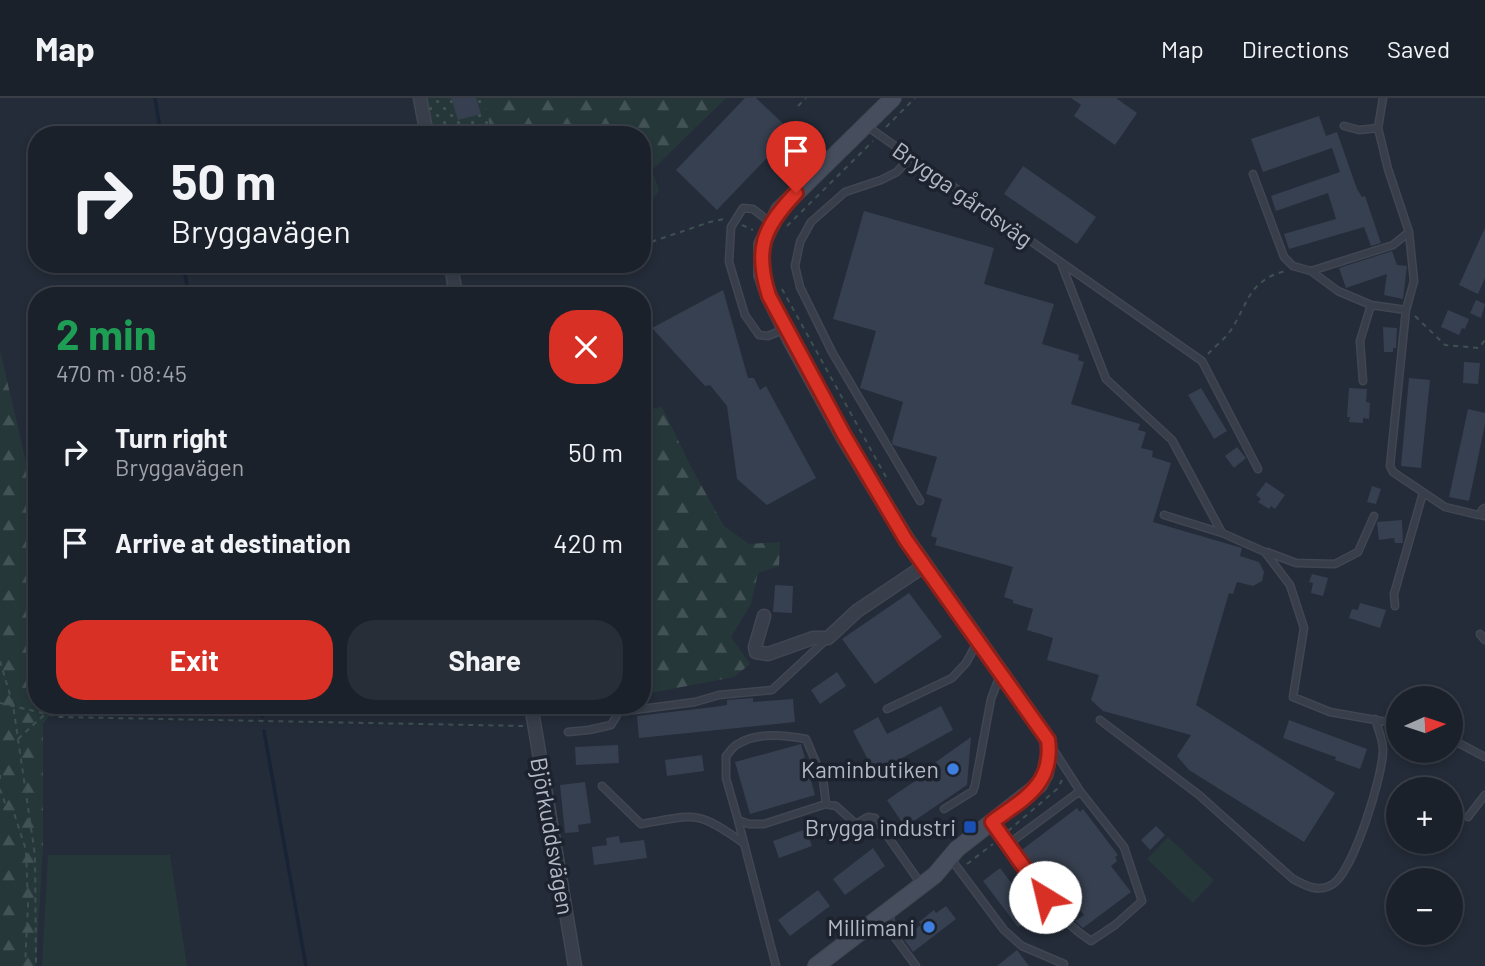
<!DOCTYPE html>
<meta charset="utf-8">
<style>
body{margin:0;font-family:Barlow,sans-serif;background:#282e37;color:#f1f3f6;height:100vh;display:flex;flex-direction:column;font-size:26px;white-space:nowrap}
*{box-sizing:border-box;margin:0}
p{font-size:23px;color:#a0a3a9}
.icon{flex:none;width:38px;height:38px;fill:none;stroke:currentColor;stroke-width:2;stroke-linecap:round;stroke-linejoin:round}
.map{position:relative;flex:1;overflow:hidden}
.side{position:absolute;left:28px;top:189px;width:623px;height:427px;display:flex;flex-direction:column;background:#1b212b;border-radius:28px;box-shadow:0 4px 10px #0003,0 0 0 2px #393e47}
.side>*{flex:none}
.hud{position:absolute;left:28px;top:28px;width:623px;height:147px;border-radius:28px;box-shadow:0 4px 10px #0003,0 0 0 2px #393e47;background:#1b212b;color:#f1f3f6;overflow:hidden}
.needle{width:46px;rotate:87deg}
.controls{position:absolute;left:1386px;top:588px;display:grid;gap:14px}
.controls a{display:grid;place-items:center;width:77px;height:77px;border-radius:50%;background:#1b212b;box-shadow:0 4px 10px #0003,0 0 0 2px #393e47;font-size:35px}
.pin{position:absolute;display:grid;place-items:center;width:60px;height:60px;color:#fff;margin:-72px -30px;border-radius:50% 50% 50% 0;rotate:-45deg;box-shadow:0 0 7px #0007}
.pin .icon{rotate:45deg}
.me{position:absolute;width:77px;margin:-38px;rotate:324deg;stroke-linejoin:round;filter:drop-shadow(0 0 5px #0008)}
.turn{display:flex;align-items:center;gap:24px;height:147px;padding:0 28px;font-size:32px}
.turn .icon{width:91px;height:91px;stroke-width:2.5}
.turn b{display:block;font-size:49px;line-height:60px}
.round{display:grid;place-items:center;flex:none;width:74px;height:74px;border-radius:28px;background:#282e37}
.summary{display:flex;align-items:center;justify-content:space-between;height:119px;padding:0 28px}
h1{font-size:42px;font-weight:700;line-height:52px;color:#1e9e55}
.cta{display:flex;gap:14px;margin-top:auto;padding:14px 28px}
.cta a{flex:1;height:80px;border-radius:28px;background:#d93025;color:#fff;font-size:28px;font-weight:700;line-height:80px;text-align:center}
.cta a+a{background:#282e37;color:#f1f3f6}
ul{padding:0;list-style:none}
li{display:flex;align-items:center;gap:21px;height:91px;padding:0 28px}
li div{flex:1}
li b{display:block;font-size:26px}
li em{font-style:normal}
header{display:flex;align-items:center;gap:42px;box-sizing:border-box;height:98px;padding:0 35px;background:#1b212b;border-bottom:2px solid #393e47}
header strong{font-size:33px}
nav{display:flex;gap:38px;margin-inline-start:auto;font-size:24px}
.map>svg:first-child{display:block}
.grass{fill:url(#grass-dots)}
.forest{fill:url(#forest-firs)}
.pitch{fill:#26373a}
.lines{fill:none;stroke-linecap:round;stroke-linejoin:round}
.stream{stroke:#192336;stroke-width:3.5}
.building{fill:#374050}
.lane-casing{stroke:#414752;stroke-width:9}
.street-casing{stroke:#414752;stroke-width:15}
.secondary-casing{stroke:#414752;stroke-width:18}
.path{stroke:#3f5052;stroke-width:2;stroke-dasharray:5 5;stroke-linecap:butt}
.lane{stroke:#383e4a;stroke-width:6}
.street{stroke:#383e4a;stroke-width:12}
.secondary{stroke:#464d5c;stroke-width:16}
.route-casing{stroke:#8d1f18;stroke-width:18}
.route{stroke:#d93025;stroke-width:12}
.shop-dot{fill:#3f7fe0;stroke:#1d232e;stroke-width:2.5}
.transit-dot{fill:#1a4fb4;stroke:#1d232e;stroke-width:2.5}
.labels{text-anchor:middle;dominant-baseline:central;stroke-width:7;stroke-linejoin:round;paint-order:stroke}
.street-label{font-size:23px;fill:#b3b9c5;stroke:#1d232e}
.poi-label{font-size:23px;fill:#b3b9c5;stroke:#1d232e;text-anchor:end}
</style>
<header>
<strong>Map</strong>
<nav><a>Map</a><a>Directions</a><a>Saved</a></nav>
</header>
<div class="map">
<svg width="1485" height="868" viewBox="0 0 1485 868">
<defs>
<pattern id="grass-dots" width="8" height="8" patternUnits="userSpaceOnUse" patternTransform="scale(1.75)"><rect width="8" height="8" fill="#26373a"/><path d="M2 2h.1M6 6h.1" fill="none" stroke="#435255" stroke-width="1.8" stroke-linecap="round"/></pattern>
<pattern id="forest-firs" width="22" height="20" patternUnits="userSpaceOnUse" patternTransform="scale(1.75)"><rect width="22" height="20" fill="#26373a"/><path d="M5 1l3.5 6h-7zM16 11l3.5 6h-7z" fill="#435255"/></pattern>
</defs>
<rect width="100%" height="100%" fill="#242c39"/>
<path class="grass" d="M426,0H483L492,37H434Z"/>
<path class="forest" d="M483,0H726L652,72L659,92L642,117V37H492Z
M0,253L37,410V607H52V614L43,626V748L36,868H0Z
M662,309L691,369L724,428L749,446L780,444L779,468L758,475L751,506L731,539L750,566L734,579L645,596L642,588V313Z"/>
<path class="pitch" d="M1168,739L1214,782L1193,805L1147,761Z
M48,757H170L187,868H42Z"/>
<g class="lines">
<path class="stream" d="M155,0L161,37
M183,166L189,198
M260,607L262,618
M264,633L306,868"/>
</g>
<path class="building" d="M451,0H476L481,16L458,22Z
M745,0H756L792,34L717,112L676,72Z
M1071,0H1116L1137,15L1115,47L1074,18L1081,7Z
M1319,18L1326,38L1337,34L1357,91L1362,99L1365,98L1381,145L1371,148L1364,129L1289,151L1284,136L1336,121L1328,95L1276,113L1271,98L1340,74L1332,50L1263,74L1251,41Z
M1023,68L1096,119L1077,146L1004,96Z
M864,113L994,150L984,186L1054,206L1042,246L1079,257L1078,262L1084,264L1071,306L1140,326L1138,332L1146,334L1141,350L1153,353L1152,359L1171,365L1153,424L1242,450L1240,458L1259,464L1264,474L1262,483L1253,488L1237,484L1233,496L1229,495L1196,607L1335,695L1304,744L1189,672L1177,658L1191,637L1103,613L1091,602L1099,577L1047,562L1053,540L1027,532L1033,511L1013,505V502L1004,499L1013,469L935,447L937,440L931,438L942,401L926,396L937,359L893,347L892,344L903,304L860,290L876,233L833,221Z
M1485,130V180L1478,196L1459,187Z
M1392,153L1397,167L1407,168L1403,201L1384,197L1387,176L1346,190L1339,170Z
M723,192L748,280H754L760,292L766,288L816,380L767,407L737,381L727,308L710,287L705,288L652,230Z
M1476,202L1485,206L1481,220L1470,215Z
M1448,212L1469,221L1465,231L1462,230L1459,237L1441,229Z
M1383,229L1397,230L1396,250H1393V254H1384Z
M1464,264L1480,265L1478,286L1463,285Z
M1409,280L1430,282L1421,370L1401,368Z
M1201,290L1227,333L1214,341L1188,297Z
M1349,290L1367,291L1366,304L1370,305L1369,321L1363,320V325L1349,324L1350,319H1347Z
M1468,311L1485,315V326L1469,403L1449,399Z
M1237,349L1246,360L1234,370L1225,358Z
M1266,384L1285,397L1275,411L1271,408L1269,411L1258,404L1261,401L1256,397Z
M1372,388L1381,391L1376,406L1367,404Z
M1402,422L1403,445H1395L1394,440L1379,442L1377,424Z
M1312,476L1328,480L1323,498L1311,495L1313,485L1309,484Z
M775,487L793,488L792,515L773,514Z
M909,495L942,539L875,586L842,541Z
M1360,505L1386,512L1380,530L1349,520L1352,511L1358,512Z
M837,574L846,588L820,606L811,592Z
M753,600V604L793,601L795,624L639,640L637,618L714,609L727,607V602Z
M941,608L953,632L875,675L853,633L878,619L887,636Z
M1289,622L1367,651L1360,671L1335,662L1336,659L1330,657L1283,640Z
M971,639L967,687L905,729L887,702L921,679L919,676Z
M801,646L815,697L750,716L735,664Z
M618,647L619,665L576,667L575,649Z
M702,657L704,673L667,678L665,662Z
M585,684L591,725L578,727L579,734L565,735L560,687Z
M1077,710L1080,714L1083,711L1118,757L1115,759L1117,763L1111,768L1131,794L1083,830L1075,823L1084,817L1071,800L1068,802L1062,795L1052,799L1019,754Z
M1156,728L1165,737L1150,752L1141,742Z
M806,731L812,748L779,760L773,743Z
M619,738L620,745L644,742L647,760L594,767L592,749L607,747L606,740Z
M873,750L885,768L845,797L833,781Z
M1000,770L1035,816L1018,829L983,783Z
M818,792L830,808L790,838L778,822Z
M946,808L956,821L913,854L903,840L921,827L919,824L934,812L936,815Z
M1017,852L1029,868H997Z"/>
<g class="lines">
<g class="lane-casing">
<path id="lane" d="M1383,0L1378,30L1388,71L1409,134L1414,183L1406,212L1390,368L1393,374L1445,409L1478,417L1484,415
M1344,28L1359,32L1378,30
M868,29L1202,263L1258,371
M910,59L897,74L881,82L845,94L811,124L800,144L795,168L800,189L832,254L920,403
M1253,76L1284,159L1293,168L1311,173L1338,193L1371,207L1406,212
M771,125L753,111L743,110L731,129L729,164L745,217L759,237L768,238L785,231
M1061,165L1106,281L1172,342L1222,435
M1311,173L1393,147L1409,134
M1363,283L1360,243L1371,207
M1164,417L1222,435L1265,454L1290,487L1304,530L1293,599L1330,614L1398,626
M1267,454L1296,465L1335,466L1358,454L1374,418
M1395,508L1394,496L1423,395
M1480,536L1485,542
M887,611L952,580L966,565L977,545
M1100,622L1199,697L1293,781C1306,788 1319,795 1333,786C1354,772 1383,677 1383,652C1383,641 1378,631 1375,621
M568,634L589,632L611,627L619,614L695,604L719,597L772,592L827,541
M1451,641L1485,659
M602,688L641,726C695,717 696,711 742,744
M826,706L823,681L806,641C786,637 757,634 738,646C733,648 729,655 726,658V680L738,722L749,726H764L826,706L836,708L856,726L868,719L875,720L921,786
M944,711L973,693L975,687L991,601L1000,577
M1468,719L1485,697
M738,722L776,868
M992,725L1007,747L1080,693
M1007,747C1032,782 1054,819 1091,843L1115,827L1142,803L1124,749L1080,693L1053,651
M951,761L1004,832L1022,848L1064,866
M890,814L891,834L916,868"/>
</g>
<g class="street-casing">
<path id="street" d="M420,0L427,37
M451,166L456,198
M1484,415L1485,413
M764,518L755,549L756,554L768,556L813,540H828L857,513L924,468
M531,607L575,868"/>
</g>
<g class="secondary-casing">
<path id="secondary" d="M816,868L935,777L957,751L1039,687L1045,676L1049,655L1048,642L1039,629L906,441L843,337L792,244L769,198L762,177V146L779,112L893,0"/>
</g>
<path class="path" d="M798,8L806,0
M886,29L915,0
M742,127L753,132
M787,128L873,43
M642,147L710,124L724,121
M782,191L886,379
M1415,218L1445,247L1479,250L1485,242
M1208,256C1215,248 1225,241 1231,232C1248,206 1248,183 1285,173
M0,563L13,607L35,757L36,868
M0,605L60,619L523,628
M18,641L44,617
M0,677V681
M0,691L5,705L13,712L26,752L28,807L25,868
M1008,733L1057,691L1062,682
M967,766L993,746"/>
<use href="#lane" class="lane"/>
<use href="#street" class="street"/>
<use href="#secondary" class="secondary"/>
</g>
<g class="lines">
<g class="route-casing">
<path id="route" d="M796,95C763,130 754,151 769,198L844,337L906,442L1048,642C1054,687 1023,701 992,724L1045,799"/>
</g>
<use href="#route" class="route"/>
</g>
<g class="shop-dot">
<circle cx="953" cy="671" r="7"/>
<circle cx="929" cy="829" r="7"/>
</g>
<rect class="transit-dot" x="963" y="722" width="14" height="14" rx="3.5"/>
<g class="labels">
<g class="street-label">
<text transform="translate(963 96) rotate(35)">Brygga gårdsväg</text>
<text transform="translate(553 738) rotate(80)">Björkuddsvägen</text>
</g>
<g class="poi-label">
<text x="939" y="671">Kaminbutiken</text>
<text x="956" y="729">Brygga industri</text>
<text x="915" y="829">Millimani</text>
</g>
</g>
</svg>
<div class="controls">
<a><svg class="needle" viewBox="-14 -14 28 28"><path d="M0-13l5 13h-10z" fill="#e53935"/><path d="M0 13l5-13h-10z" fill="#a0a3a9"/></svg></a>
<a>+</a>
<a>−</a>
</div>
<div class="pin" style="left:796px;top:95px;background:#d93025"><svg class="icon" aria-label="arrive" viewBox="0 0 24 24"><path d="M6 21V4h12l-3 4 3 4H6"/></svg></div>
<svg class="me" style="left:1045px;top:799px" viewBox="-20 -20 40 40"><circle r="19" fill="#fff"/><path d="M0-13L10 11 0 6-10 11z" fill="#d93025"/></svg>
<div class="hud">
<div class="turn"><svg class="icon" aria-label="right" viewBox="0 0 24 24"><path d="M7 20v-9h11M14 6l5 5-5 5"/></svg><div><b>50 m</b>Bryggavägen</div></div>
</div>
<section class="side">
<div class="summary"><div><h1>2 min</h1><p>470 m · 08:45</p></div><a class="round" style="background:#d93025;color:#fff"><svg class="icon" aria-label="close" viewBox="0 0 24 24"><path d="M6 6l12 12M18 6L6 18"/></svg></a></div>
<ul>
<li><svg class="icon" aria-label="right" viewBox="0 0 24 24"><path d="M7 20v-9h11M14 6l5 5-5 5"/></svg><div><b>Turn right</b><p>Bryggavägen</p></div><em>50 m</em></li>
<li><svg class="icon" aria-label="arrive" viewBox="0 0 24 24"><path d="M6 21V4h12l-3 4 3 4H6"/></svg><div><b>Arrive at destination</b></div><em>420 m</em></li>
</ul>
<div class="cta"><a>Exit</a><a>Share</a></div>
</section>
</div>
